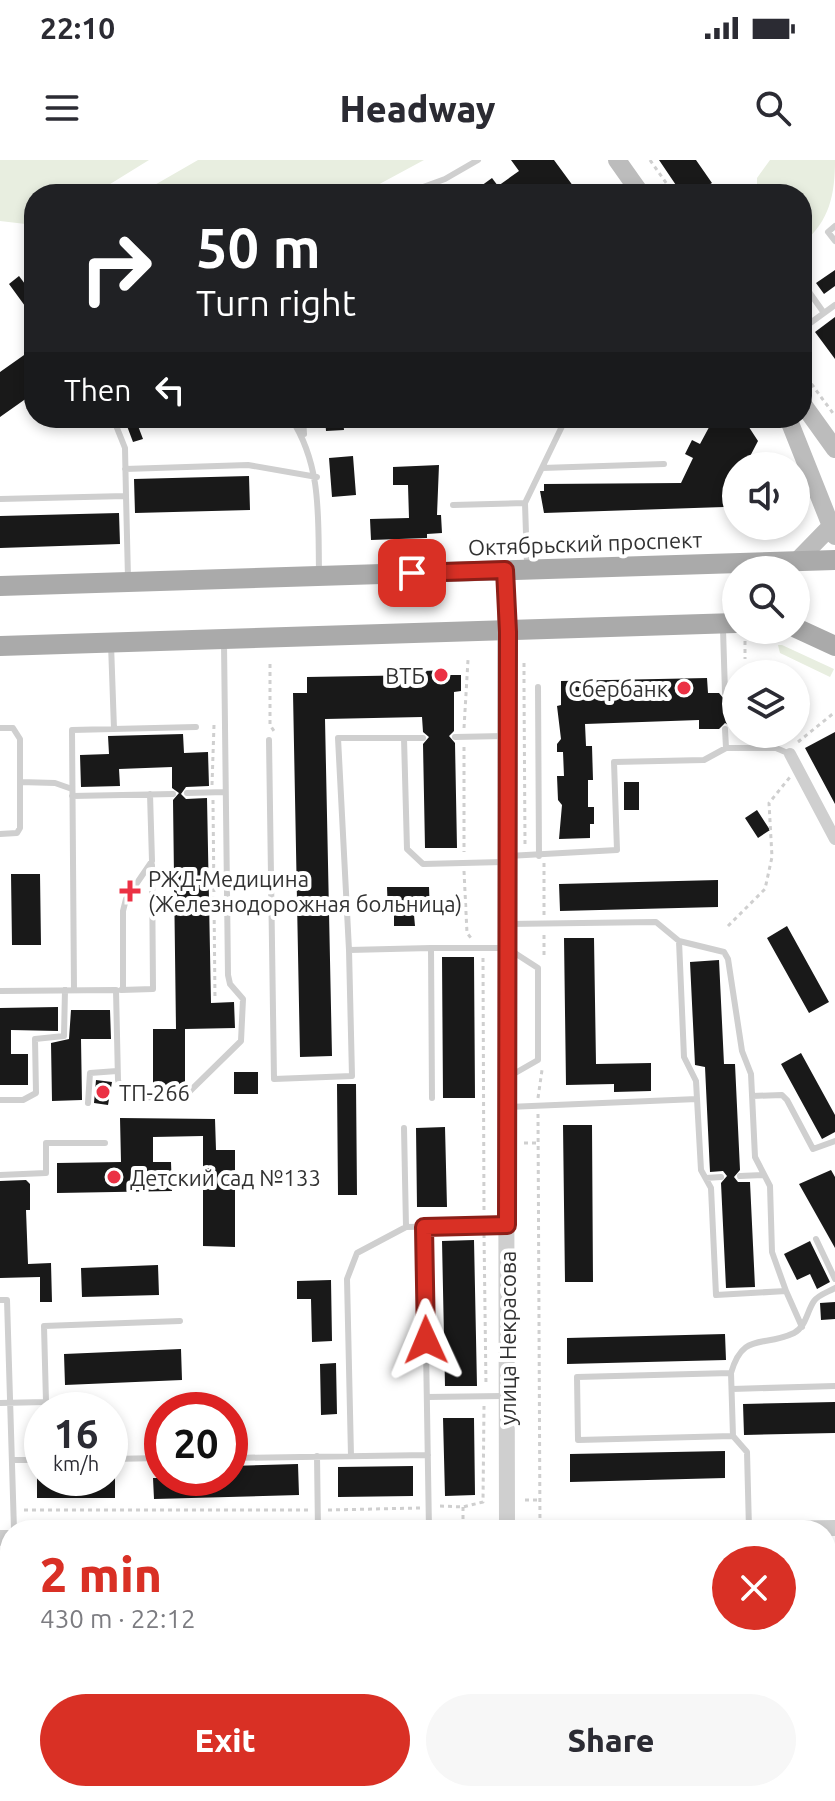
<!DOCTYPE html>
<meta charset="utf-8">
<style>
body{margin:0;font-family:Ubuntu,sans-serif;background:#f7f7f7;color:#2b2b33;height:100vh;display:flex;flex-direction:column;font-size:30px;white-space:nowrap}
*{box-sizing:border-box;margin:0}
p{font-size:26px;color:#7c7c81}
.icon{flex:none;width:44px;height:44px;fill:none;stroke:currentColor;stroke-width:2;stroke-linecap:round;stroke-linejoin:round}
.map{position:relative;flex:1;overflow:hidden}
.sheet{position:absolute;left:0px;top:1360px;width:836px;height:282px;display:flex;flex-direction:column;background:#fff;border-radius:32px 32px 0 0;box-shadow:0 4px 12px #0003}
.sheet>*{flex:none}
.banner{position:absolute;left:24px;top:24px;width:788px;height:244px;border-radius:32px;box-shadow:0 4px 12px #0003;background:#202124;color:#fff;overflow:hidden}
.buttons{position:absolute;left:722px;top:292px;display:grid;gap:16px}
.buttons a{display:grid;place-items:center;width:88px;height:88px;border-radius:50%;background:#fff;box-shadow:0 4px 12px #0003;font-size:40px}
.speed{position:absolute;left:24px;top:1232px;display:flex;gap:16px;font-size:40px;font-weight:700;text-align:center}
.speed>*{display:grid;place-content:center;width:104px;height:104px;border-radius:50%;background:#fff;box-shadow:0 4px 12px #0003;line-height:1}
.speed small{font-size:20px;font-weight:400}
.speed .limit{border:12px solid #d22;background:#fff;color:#111}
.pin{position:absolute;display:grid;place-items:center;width:68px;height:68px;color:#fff;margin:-34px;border-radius:16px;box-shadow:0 4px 12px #0006}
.me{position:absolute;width:88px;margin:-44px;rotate:359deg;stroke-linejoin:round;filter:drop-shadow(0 0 6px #0008)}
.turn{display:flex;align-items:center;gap:28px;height:168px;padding:0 40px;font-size:36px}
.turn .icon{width:104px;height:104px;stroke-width:2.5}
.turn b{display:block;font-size:56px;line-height:68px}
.then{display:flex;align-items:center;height:76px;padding:0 40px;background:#0003;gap:16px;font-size:30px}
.round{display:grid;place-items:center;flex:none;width:84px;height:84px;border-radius:42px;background:#f7f7f7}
.headline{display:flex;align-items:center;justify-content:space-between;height:136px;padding:0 40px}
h1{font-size:48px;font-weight:800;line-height:60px;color:#d93025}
.primary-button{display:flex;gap:16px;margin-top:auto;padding:16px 40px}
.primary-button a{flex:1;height:92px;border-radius:48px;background:#d93025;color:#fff;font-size:32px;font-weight:800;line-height:92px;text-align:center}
.primary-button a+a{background:#f7f7f7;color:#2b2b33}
.status{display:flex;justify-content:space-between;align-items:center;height:56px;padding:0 40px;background:#fff;direction:ltr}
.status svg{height:22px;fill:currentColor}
header{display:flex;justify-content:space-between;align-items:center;height:104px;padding:0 40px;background:#fff;font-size:36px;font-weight:800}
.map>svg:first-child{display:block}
.green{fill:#e8eee0}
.building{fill:#191919}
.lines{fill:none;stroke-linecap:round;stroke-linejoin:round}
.path{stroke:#cfcfcf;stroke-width:3;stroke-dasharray:4 4;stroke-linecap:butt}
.service{stroke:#cfcfcf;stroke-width:6}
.minor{stroke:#cfcfcf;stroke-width:12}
.tertiary{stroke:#cfcfcf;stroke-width:16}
.secondary{stroke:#bcbcbc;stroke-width:18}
.primary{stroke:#aaa;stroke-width:20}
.route-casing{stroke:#8d1f18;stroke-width:20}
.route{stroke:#d93025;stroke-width:14}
.poi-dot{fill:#eb3144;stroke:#fff;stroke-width:3}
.labels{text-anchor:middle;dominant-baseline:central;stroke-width:8;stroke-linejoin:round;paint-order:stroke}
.street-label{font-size:22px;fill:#323232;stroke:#fff}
.poi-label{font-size:22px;fill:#323232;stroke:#fff;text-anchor:start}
</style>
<div class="status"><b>22:10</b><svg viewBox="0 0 49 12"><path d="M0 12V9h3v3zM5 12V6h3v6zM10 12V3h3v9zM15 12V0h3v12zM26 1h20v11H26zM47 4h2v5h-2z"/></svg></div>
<header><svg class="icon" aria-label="menu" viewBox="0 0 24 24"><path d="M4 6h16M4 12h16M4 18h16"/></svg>Headway<svg class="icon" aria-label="search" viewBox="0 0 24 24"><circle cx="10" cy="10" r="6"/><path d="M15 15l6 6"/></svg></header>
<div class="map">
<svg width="835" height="1641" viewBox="0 0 835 1641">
<rect width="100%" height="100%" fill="#fff"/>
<path class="green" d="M0,0H149L94,34H34V65L0,61Z
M198,0H424L361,34H139Z
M770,0H835C835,34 830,61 802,84V34H757V18Z
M778,485H782L834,509L830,517L780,493Z"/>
<path class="building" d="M511,0H554L579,34H470L492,18L498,26L519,11Z
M659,0H696L712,23L695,34H682Z
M835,110V126L824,134L816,123Z
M19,116L34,136L25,146L9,124Z
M835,157V199L815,172Z
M34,188V233L0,257V212Z
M124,258H135L143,279L133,282Z
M325,258H343L344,270L326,271Z
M714,258H743L758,281L745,306H736V324L724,347L544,353L540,331H544V324L681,323L693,298L685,294L692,280L700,284Z
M353,296L356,335L332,337L329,298Z
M439,305L437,355H441L442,373L427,374V378L371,380L370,359L409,358L408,325H393V307Z
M249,316L250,350L135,353L134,319Z
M119,353L120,384L0,388V356Z
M447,510V515H461V531L454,532V571L449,576L455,583L457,688H425L423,584L429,577L423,572L422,557L325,559L332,896L300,897L293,533H307V517L424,515L423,511Z
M707,518L708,533H719L724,539L736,533V569L725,563L719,569H699V560L585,564L586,586H592L593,620H588V647H594V664H590V678L559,679L562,645L558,640L557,616H564L563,592H557V584L561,579L557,546L561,545V521Z
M835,572V644L805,588Z
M183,574L184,593L208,592L209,626L186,627L181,634L186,639L207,638L211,843L234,842L235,868L185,869V927L153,929V869H176L173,640L179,633L172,628V607L119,609L120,626L81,627L80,595L109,594L108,576Z
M624,622H639V650H624Z
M757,650L770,670L758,678L745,658Z
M11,714H40L41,785H12Z
M718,720V747L560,751L559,724Z
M387,727H429L430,754L414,755L415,766H394V754L388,755Z
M787,766L829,842L809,853L767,778Z
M564,778H594L596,904L651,903V931L614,932V924L566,925Z
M442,797H474L475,938H443Z
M719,800L724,904H735L740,1010L734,1017L738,1022H750L755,1127L726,1128L721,1023L727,1016L723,1011L710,1012L705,907L695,905L690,802Z
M58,847V871L11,870V894H28V925H0V848Z
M71,850H110L111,879H81L82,940L52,941L51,883L69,879Z
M801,893L835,955V972L822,979L781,904Z
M234,912H258V934H234Z
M96,920L112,922L108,945L94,943Z
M337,924H356L357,1035H338Z
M120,958L215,959L216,990H235V1087L203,1086V976L153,977V1002H171L172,1031L57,1033V1003L121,1002Z
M563,965H592L593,1122H565Z
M445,967L447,1047H417L416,968Z
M831,1010L835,1017V1088L799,1024Z
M26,1020L30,1024V1050H26L28,1104L51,1103L52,1142H40V1117L0,1118V1021Z
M474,1080L477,1226H445L442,1081Z
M810,1081L830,1122L817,1129L810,1114L797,1120L784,1094Z
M158,1105L159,1135L82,1137L81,1108Z
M331,1120L332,1181L312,1182L311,1139H297V1121Z
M835,1142V1159L821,1160L820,1143Z
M725,1174L726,1200L567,1204V1178Z
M181,1189L182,1220L65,1225L64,1194Z
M336,1203L337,1254L321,1255L320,1204Z
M835,1242V1273L744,1275L743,1244Z
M443,1258H474L475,1335L445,1336Z
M725,1291V1318L570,1322V1294Z
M298,1304L299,1335L154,1339L153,1318H230V1306Z
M413,1306V1336L338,1337V1307Z
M37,1318H115V1338H37Z"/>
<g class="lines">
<path class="path" d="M650,0L674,34
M802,211L835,256
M780,306L784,299
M747,371L749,366
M745,481V499
M524,503V527
M270,504V565L274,571
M464,568L468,500
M798,582L835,552
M464,587V692
M212,625L214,565
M213,640L215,840
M525,684L524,527H527
M464,711L467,773L471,778
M544,755V703
M728,766L765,729L772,697L769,643L790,617
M544,775V799
M483,798L484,1054
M538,938L542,910
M538,954L540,1370
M524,983H536
M484,1074L486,1226
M525,1340H538
M440,1346L463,1347L483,1342L484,1246
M463,1347V1370
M24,1350H309
M328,1350L420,1348
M0,1405H10
M826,1407H835
M135,1632L136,1641
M153,1632L158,1641
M427,1632V1641
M481,1632V1641
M543,1632V1641
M667,1632L673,1641"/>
<path class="service" d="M404,34L445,19L478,0
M835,66L828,72L835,81
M802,122L824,153
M802,169L835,145
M113,258L125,288L126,336
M291,258C322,306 318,357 319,412
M303,258L304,274
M542,308L664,304
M125,309L248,305L317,317
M0,339L126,336L128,418
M453,345L525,343
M527,405L525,343L566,258
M723,469L725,533
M111,484L114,569
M538,527L539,696
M0,568H13L20,579V668L17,673L0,674
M725,569L726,588
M455,577L504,576
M404,578L407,689L423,704L503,702
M269,580L274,919L352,916L349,790L431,788
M20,622L55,623L72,629
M187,633L225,632
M72,636L173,634
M507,696L617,690L614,602L704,600L726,588H776L790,594
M507,764L656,762L679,781L684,897L696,921L701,1010L711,1028L716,1135L786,1131L802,1167
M679,781L724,792L728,799L742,891L751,914L755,997L770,1026L772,1092L786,1131
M349,790L338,578H423
M74,830L72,570L196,567
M121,830L153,829L152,705
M123,830V751L126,739L152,701L150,634
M0,831L116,830L118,920C123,944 167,937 187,934L241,881L243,839L230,824L228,815L224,483
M752,936L782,935L787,940L813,989L835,981
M432,938L431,788H507L538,808V900L510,916
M0,940H23L36,933L35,879L64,876L65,830
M88,943L90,913L117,911
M507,947L697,939
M404,968L406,1067L503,1065
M0,1015L46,1013V983H105
M740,1016L763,1015
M706,1018L721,1017
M424,1067L429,1370
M816,1079L835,1119
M0,1140H7L14,1370
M731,1213C743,1171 763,1188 794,1173C806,1167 807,1151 814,1141C818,1135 828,1132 835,1128
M732,1229L835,1226
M427,1237L503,1236
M0,1243L46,1242L44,1166L180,1161
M733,1276L578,1280L577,1217L731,1213L733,1276L747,1292L749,1369
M317,1296L318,1370
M351,1296L347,1119L357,1093L406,1067
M230,1298L428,1295
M110,1299L162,1298
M12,1300H42
M0,1460L10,1475
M826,1464H835
M826,1523H835
M0,1594H10
M733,1632V1641
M94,1641L101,1632"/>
<path class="minor" d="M790,594L835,679"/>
<path class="tertiary" d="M505,410L507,1370
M703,1370L835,1368
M0,1378H10
M514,1632V1641"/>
<path class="secondary" d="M617,0L641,34
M802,243L835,289
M788,258L835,376
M797,401L835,362"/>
<path class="primary" d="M0,426L835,400
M796,468L835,486
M0,486L736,463"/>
</g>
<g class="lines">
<g class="route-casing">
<path id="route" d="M412,413L505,410L508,472L507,1065L424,1067L426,1180"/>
</g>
<use href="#route" class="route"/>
</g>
<g class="poi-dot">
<circle cx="441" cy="515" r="8"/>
<circle cx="684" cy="528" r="8"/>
<path d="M126 719h8v8h8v8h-8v8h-8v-8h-8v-8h8z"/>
<circle cx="103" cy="932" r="8"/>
<circle cx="114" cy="1017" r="8"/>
</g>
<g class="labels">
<g class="street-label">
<text transform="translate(585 383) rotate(-2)">Октябрьский проспект</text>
<text transform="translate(507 1178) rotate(-90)">улица Некрасова</text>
</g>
<g class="poi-label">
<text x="425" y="515" text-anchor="end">ВТБ</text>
<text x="668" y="528" text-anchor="end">Сбербанк</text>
<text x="148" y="718">РЖД-Медицина<tspan x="148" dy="25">(Железнодорожная больница)</tspan></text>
<text x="119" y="932">ТП-266</text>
<text x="130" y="1017">Детский сад №133</text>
</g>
</g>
</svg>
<div class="buttons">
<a><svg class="icon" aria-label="sound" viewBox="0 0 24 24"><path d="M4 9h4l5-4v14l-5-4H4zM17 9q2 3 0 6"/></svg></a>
<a><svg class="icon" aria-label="search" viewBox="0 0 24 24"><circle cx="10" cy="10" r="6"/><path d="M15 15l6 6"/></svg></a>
<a><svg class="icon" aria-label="layers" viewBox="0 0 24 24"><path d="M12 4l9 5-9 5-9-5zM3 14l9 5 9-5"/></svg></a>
</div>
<div class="speed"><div>16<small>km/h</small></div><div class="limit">20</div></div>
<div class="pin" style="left:412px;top:413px;background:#d93025"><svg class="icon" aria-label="arrive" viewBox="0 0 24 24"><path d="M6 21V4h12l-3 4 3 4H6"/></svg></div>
<svg class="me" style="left:426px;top:1180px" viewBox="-20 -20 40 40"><path d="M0-17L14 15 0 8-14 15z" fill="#d93025" stroke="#fff" stroke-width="4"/></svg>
<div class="banner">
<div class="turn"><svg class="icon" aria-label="right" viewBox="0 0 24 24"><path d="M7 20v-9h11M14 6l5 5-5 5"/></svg><div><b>50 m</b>Turn right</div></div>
<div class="then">Then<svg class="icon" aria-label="left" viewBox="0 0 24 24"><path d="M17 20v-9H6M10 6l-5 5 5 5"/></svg></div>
</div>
<section class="sheet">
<div class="headline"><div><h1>2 min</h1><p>430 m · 22:12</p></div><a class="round" style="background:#d93025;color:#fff"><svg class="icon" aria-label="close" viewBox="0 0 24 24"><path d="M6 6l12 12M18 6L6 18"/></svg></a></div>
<div class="primary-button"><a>Exit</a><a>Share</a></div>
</section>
</div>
